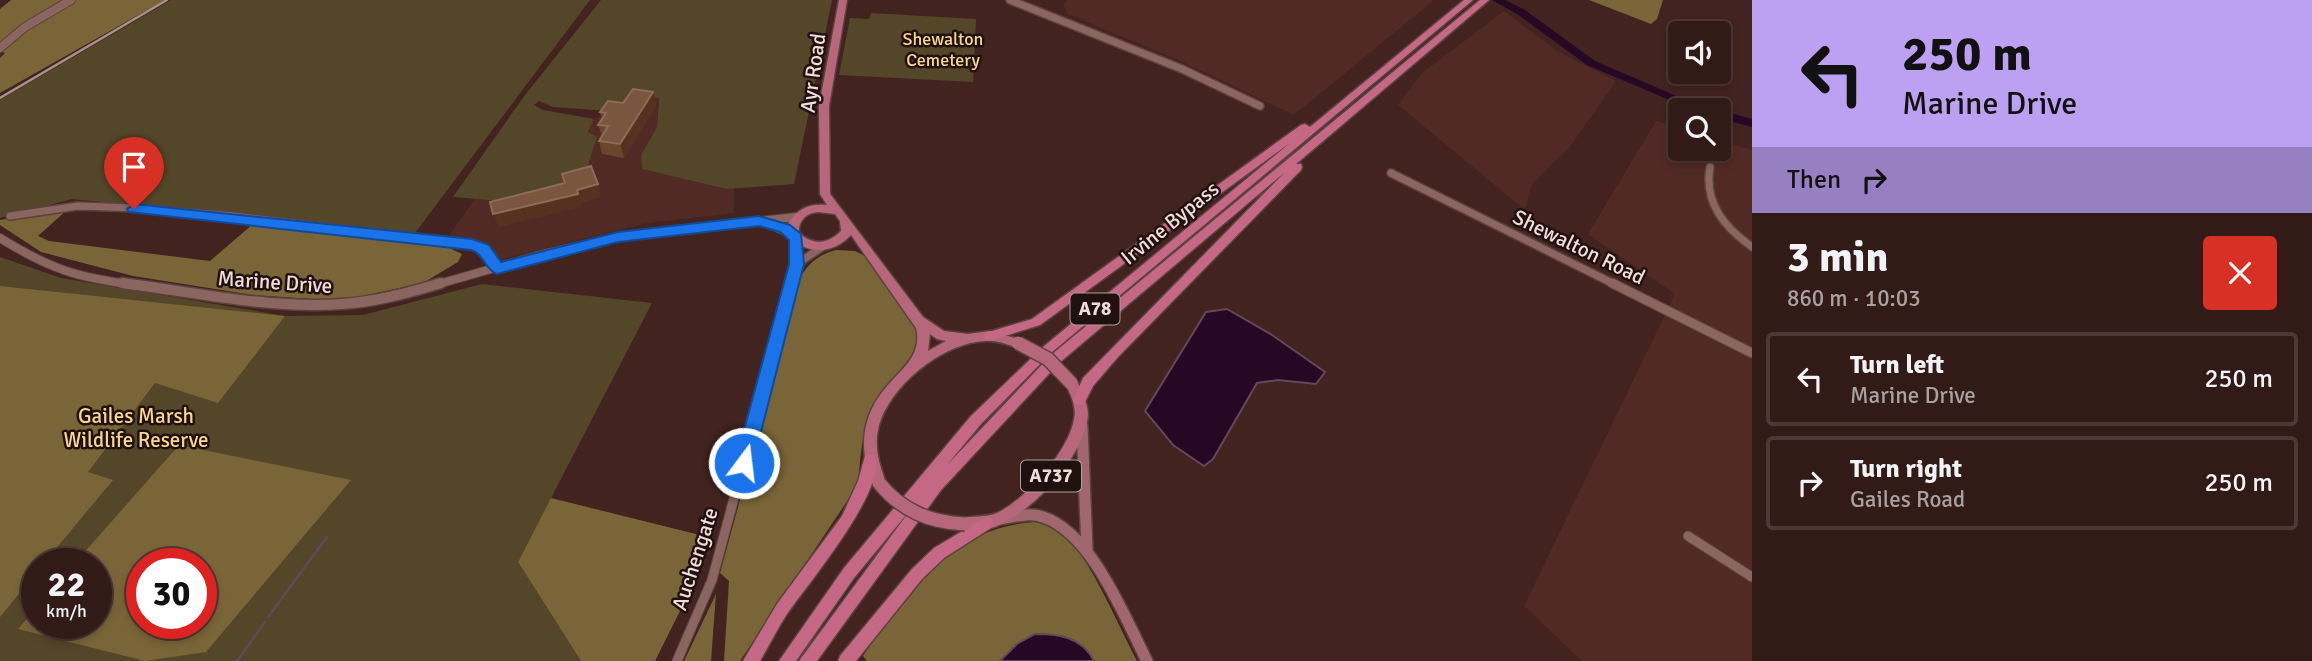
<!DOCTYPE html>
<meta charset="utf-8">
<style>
body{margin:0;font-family:Signika,sans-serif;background:#3a2320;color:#f1f3f6;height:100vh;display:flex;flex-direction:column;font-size:26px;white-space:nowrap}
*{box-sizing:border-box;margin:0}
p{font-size:23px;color:#a8a1a1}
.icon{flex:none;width:38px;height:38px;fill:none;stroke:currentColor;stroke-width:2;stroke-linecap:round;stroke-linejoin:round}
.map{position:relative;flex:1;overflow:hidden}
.side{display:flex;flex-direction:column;background:#321a17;width:560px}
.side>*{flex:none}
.banner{background:#bca0f2;color:#111;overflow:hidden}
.controls{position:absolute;left:1668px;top:21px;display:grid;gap:14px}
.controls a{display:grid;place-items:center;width:63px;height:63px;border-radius:7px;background:#321a17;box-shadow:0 4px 10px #0003,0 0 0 2px #4d3836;font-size:35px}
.speed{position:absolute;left:21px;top:548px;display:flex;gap:14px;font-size:35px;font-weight:700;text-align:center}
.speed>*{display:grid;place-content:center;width:91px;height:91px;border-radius:50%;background:#321a17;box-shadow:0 4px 10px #0003,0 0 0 2px #4d3836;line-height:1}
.speed small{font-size:18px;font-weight:400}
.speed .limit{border:10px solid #d22;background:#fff;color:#111}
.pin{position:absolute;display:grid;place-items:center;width:60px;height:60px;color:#fff;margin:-72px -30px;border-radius:50% 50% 50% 0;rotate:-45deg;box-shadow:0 0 7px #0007}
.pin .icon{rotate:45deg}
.me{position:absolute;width:77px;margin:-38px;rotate:15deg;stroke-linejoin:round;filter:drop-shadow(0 0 5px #0008)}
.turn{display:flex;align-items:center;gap:24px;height:147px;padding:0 35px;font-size:32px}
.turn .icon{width:91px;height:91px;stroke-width:2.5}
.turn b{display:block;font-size:49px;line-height:60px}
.then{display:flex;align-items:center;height:66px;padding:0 35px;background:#0003;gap:14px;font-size:26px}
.round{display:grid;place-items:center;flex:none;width:74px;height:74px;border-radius:7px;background:#3a2320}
.overview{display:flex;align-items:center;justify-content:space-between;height:119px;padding:0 35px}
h1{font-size:42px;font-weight:700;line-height:52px}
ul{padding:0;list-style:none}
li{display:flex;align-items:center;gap:21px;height:94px;margin:0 14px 10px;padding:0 21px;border:4px solid #4d3836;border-radius:7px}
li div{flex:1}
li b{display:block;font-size:26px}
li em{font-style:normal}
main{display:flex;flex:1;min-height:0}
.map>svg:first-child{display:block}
.built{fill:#512a25}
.green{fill:#544628;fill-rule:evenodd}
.forest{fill:#7a6538;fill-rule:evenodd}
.water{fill:#260724;stroke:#63475a;stroke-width:2}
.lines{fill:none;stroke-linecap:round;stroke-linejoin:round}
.stream{stroke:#63475a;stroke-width:2.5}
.river{fill:#260724;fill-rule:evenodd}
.minor-far1-casing{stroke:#5c413e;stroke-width:10}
.minor-casing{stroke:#5c413e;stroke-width:11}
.tertiary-far1-casing{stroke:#5c413e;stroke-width:10}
.tertiary-casing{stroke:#5c413e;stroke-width:13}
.secondary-casing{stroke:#5c413e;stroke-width:14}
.primary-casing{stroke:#5c413e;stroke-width:3}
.trunk-casing{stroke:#5c413e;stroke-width:3}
.minor-far1{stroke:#8b6661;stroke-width:7}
.minor{stroke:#8b6661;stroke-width:9}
.tertiary-far1{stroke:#8b6661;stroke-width:8}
.tertiary{stroke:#8b6661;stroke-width:10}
.secondary{stroke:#a0676e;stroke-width:11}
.primary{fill:#b6677c;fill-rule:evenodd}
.trunk{fill:#c46885;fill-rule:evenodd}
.rail{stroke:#a9908c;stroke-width:2.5}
.primary-bridge-casing{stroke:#5c413e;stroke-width:16;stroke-linecap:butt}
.primary-bridge{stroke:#b6677c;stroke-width:13}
.wall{fill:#6b462c}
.shaded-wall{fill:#55311f}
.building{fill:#7a563f;stroke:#8c6b57;stroke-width:2}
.route{fill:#1a73e8;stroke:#114b97;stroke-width:2}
.labels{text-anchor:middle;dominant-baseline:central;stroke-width:5;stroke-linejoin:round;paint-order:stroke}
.far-park-label{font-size:18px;fill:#f9d68f;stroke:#1f110f}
.shield{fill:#1f110f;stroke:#b39f9c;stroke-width:2}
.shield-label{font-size:19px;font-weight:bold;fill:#f2dcd9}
.street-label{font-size:21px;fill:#f2dcd9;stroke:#1f110f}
.park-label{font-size:21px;fill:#f9d68f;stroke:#1f110f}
</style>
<main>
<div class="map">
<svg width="1752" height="661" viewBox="0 0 1752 661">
<rect width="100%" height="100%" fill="#42231f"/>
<path class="built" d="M1068,0H1434L1294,115L1176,59L1068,14L1063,5Z
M1504,11L1557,51L1616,81L1569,148L1532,184L1525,210L1398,105L1422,73Z
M645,94L659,99L657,127L641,155L642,169L734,188V213L648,223L499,260L489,245L447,238L475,199L513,202L588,132L594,119Z
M1656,121L1680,128V149H1718L1719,140L1752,150V661H1582L1524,606L1675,294L1588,234Z"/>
<path class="green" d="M171,0H590L415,233L72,199L0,218V100Z
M601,0H832L794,184L727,189L642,169L641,155L657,127L659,99L645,94L609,111L553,107L539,101L534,105L543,110L594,119L588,132L597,137L585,174L513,202L453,197L525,95Z
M871,13L976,19L973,82L839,75L850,18L869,19Z
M0,257L61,278L285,316L363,315L482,284L652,303L518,562L581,661H0ZM37,564H96V623H37ZM142,564H201V623H142Z"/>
<path class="forest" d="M11,0H165L0,93V58L5,53L0,51V9Z
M1589,0H1663L1657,19L1651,24Z
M67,210L38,236L49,241L210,261L253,224L449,248L462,254L458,262L423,283L339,301L253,295L133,276L41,252L0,225V220Z
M836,250L855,251L867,257C881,277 905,302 915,323C931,357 889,380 874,405C862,429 860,459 858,485L740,661H724L729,581L720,573L801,276C810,262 820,254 836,250Z
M0,286L285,316L218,403L155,383L88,472L113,480L44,563L37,564V572L0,617Z
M179,445L351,480L206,652L145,661L18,629L37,607V623H96V564L75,563ZM142,564H201V623H142Z
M551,498L708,537L696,579L655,661H581L518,562Z
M1035,522C1047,525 1059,528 1068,538C1093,565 1119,627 1137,661H1094L1091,656L1017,644L1000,661H867L863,656C881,630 901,595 924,573C952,544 995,524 1035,522Z
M716,594L711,661H684Z"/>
<path class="water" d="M1227,309L1272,335L1325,372L1316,384L1278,380L1257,383L1213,459L1204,466L1173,445L1145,411L1206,312Z
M1035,634C1059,634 1082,637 1094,661H1000L1017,644Z"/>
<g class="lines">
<path class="stream" d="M268,617L327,537
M237,661L265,622"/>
<path class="river" d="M1492,0H1505L1525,10L1595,61L1709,110H1693L1587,65L1517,14Z
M1718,110L1752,119V127L1718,118Z"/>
<g class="minor-far1-casing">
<path id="minor-far1" d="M1010,0L1182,69L1260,106
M1710,167C1704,203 1724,227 1752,247
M1391,173L1616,285
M10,216L78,206L137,208L233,216L472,244L484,249L497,268
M797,264L822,247
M791,285L797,264L796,238"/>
</g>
<g class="minor-casing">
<path id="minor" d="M1612,283L1752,353
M1688,536L1752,577
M677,661L712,580L792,283"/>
</g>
<g class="tertiary-far1-casing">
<path id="tertiary-far1" d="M0,48L25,27L71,0
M766,223L794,235
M0,238C50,269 78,278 136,285
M435,285L544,254L618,237L796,217"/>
</g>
<g class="tertiary-casing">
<path id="tertiary" d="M122,283C194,292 269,309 341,304C375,302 408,293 441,283"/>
</g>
<g class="secondary-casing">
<path id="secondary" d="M1082,426L1087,549
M1000,519C1014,517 1030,512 1043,517C1092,533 1125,618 1147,661"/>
</g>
<g class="primary-casing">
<path id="primary" d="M839,0H847L829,106L830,194L923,317L944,331L968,334L990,331L1022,340L1024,343L1022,346L1018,348C1008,345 997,340 986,341C943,342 887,387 878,430C874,448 880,466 886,483L884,487L879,489L874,487C859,454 860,420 883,391C899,370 923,357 916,328L851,235C833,254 809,255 790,238L787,225C797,209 808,203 827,205L820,194L819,106ZM818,212L835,214L840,221L841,231C828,244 814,246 799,233C798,221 806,213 818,212ZM930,334L937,339L946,341L928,351Z
M1071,378L1076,379C1081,390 1088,403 1088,415C1086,459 1008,546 960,529L958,524L960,519C972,515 985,518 997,513C1026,499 1069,451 1074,419C1077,406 1070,394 1065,383L1066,379Z"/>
</g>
<g class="trunk-casing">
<path id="trunk" d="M1464,0H1473L1051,353L981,424L947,465L1051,355L1480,0H1489L1296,164H1301L1302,167L1301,170L1118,357L1093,386L1084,404L1079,405L1074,404L1073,400L1083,378L1285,172L1059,363L941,490L817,661H799L911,509L854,578L796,661H779L844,568L971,416L1043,347L1290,143L1040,325L989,341L985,339L983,336L985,333L1032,319L1301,125L1305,124L1310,127Z
M870,454L875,456C887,490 807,585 787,614C777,629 769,646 760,661H743L777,604L842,516L858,481L865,456Z
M986,517L991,518L993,523L991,528L944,558L922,579L856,661H838L840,656L912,569L934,548Z"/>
</g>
<use href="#minor-far1" class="minor-far1"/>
<use href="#minor" class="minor"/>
<use href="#tertiary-far1" class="tertiary-far1"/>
<use href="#tertiary" class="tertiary"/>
<use href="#secondary" class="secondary"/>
<use href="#primary" class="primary"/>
<use href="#trunk" class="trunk"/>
<path class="rail" d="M0,98L167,0"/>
<g class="primary-bridge-casing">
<path id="primary-bridge" d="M1018,343L1048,359L1071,383
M879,483C902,511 929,522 965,524"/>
</g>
<use href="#primary-bridge" class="primary-bridge"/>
</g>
<path class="wall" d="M653,92L656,105L624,158L602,154L599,141L602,136L598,125L602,119L600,112Z"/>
<path class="shaded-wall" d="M653,92L656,105L624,158L620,144Z
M598,184L601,197L581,203L582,207L499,227L493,214Z"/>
<path class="building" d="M633,89L653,92L620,144L599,141L608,126L598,125L606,113L600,112L608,101L623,103Z
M591,166L598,184L577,190L578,194L493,214L490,202L565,183L562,174Z"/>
<path class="route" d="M134,204L472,239L489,245L501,262L618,232L759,216L790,225L801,234L804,264L753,463L751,469L744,471L738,469L735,463L789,264V240L780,232L759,226L618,242L497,274C485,270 484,254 471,250L129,212L127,209Z"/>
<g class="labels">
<g class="far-park-label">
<text x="943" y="39">Shewalton<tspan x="943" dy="21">Cemetery</tspan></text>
</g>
<g class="shield">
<rect x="1070.5" y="293.5" width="49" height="31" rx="5"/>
<rect x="1021" y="460.5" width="60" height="31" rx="5"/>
</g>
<g class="shield-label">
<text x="1095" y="309">A78</text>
<text x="1051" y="476">A737</text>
</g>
<g class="street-label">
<text transform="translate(813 73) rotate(-82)">Ayr Road</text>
<text transform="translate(1170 223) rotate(-39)">Irvine Bypass</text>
<text transform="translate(1579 247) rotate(26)">Shewalton Road</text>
<text transform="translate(275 282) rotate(4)">Marine Drive</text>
<text transform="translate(695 559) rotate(-72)">Auchengate</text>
</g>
<g class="park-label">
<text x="136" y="416">Gailes Marsh<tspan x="136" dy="24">Wildlife Reserve</tspan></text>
</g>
</g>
</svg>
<div class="controls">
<a><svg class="icon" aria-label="sound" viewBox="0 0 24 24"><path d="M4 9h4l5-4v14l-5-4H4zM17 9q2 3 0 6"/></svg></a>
<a><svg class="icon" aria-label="search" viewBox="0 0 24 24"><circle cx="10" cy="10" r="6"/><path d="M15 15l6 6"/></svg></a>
</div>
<div class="speed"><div>22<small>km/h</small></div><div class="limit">30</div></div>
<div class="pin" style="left:134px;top:209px;background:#d93025"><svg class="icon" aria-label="arrive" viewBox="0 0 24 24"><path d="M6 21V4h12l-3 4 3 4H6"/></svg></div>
<svg class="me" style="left:744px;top:463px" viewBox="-20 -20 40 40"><circle r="17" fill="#1a73e8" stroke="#fff" stroke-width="3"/><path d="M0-11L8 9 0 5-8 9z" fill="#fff"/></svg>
</div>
<section class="side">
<div class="banner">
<div class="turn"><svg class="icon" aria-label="left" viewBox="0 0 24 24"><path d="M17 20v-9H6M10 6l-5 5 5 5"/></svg><div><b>250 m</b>Marine Drive</div></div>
<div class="then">Then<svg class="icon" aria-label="right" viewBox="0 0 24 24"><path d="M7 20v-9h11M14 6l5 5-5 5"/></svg></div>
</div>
<div class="overview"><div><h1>3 min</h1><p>860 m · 10:03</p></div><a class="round" style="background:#d93025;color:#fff"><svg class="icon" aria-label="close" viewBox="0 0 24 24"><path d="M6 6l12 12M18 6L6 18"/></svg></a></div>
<ul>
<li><svg class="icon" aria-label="left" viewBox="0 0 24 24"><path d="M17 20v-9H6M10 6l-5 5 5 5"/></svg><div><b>Turn left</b><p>Marine Drive</p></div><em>250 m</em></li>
<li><svg class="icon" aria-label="right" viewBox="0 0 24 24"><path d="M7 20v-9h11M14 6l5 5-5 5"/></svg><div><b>Turn right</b><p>Gailes Road</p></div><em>250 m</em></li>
</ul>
</section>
</main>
